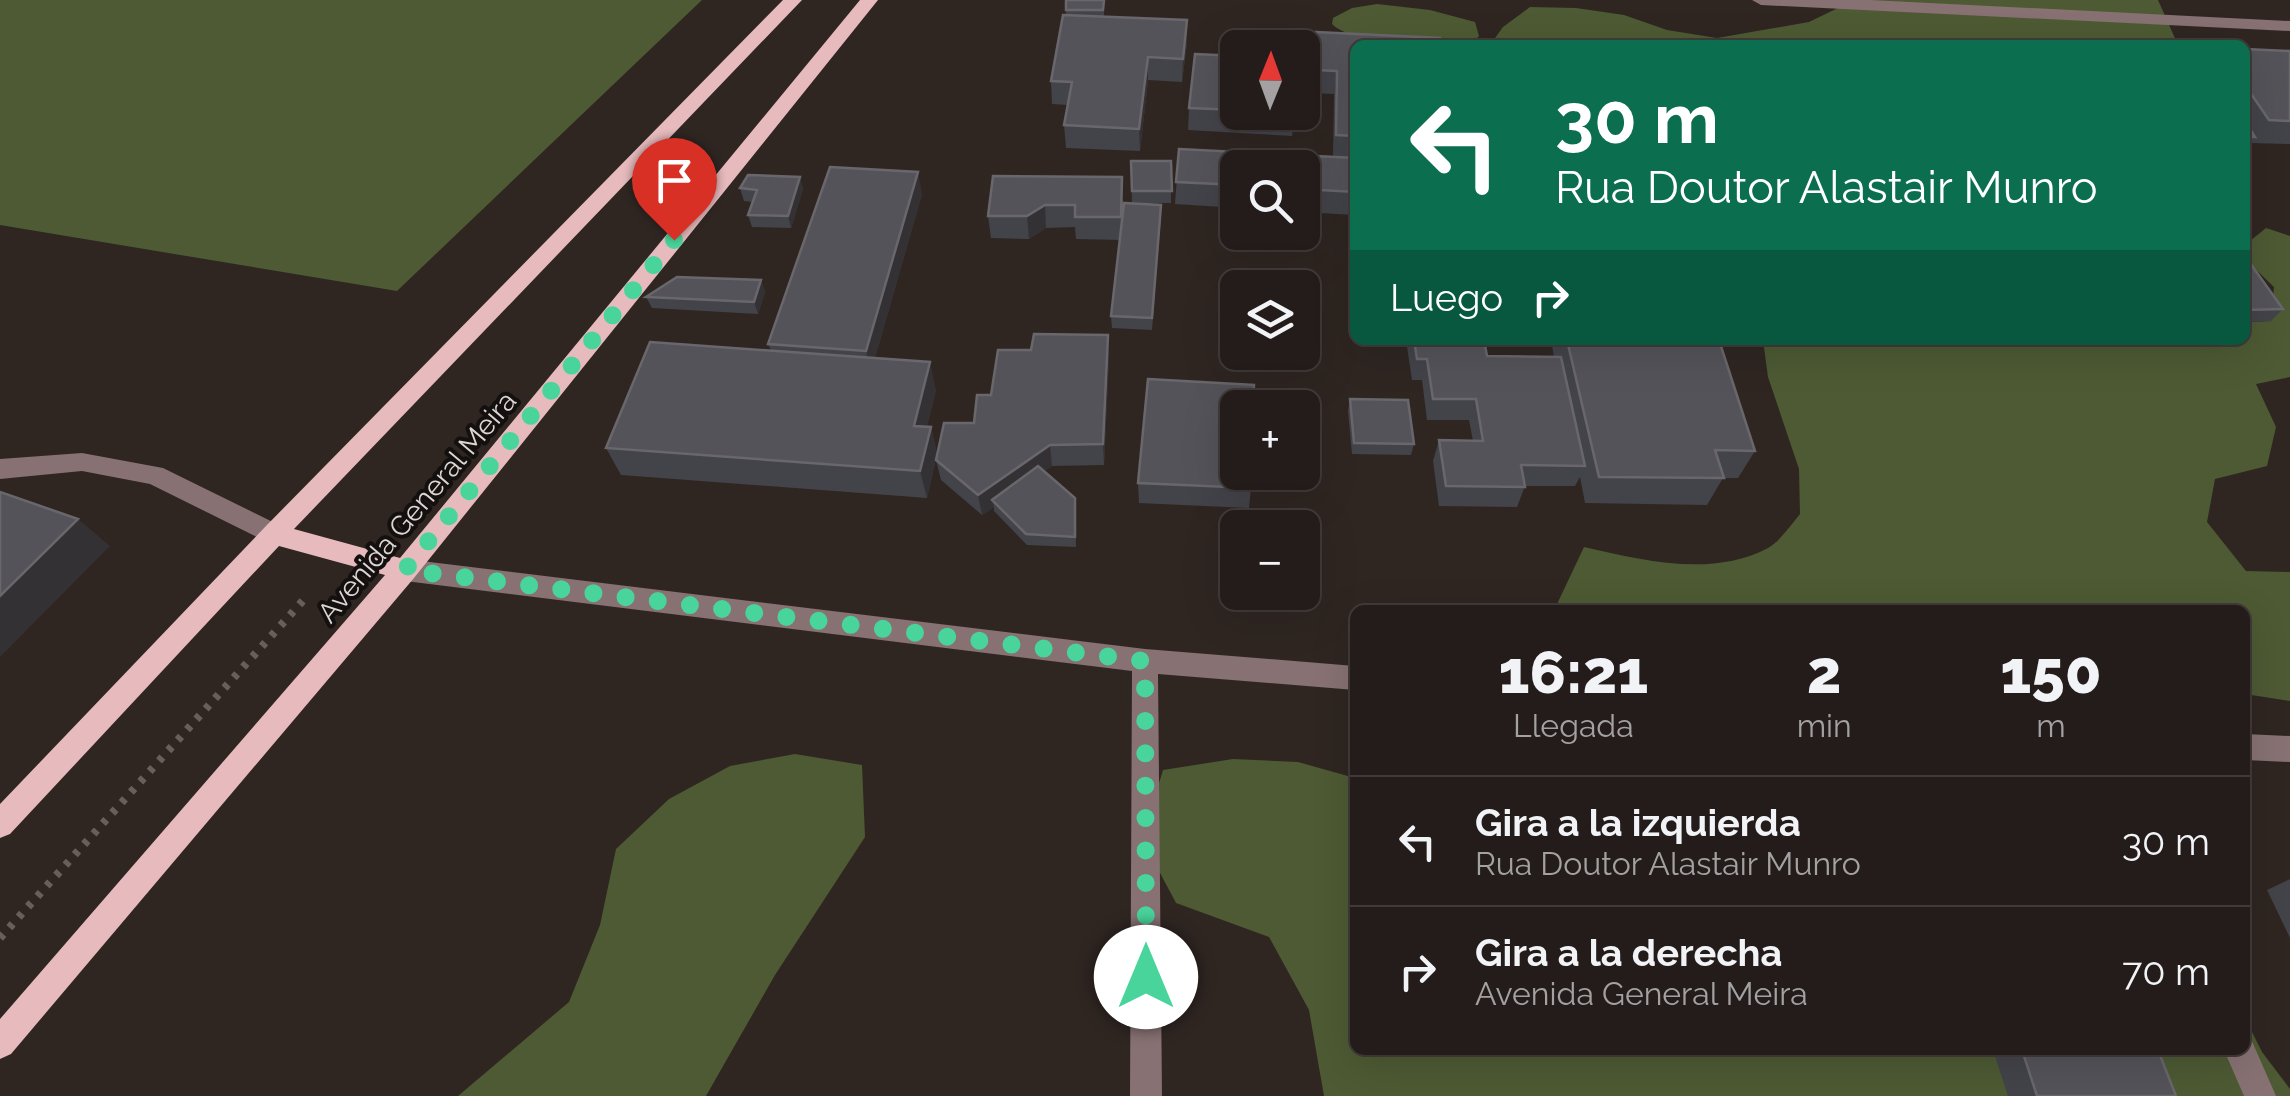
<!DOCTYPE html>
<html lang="es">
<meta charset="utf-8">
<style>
body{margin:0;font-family:Raleway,sans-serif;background:#2f2927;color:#f1f3f6;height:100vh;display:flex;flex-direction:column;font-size:38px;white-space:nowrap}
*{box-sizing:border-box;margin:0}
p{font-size:32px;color:#a3a1a2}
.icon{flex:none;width:55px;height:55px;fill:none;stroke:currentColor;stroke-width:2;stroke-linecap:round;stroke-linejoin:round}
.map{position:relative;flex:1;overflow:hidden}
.details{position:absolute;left:1350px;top:605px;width:900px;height:450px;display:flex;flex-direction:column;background:#231c1a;border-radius:15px;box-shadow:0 10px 40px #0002,0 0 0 2px #403a39}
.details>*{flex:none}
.banner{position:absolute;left:1350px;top:40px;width:900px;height:305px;border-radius:15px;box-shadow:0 10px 40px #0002,0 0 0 2px #403a39;background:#0b6e4f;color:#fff;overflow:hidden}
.needle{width:65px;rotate:1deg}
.fabs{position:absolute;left:1220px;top:30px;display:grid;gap:20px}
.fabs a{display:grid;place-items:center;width:100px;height:100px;border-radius:15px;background:#231c1a;box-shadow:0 10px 40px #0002,0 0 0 2px #403a39;font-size:50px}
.pin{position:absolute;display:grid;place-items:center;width:85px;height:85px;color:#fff;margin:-102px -42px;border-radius:50% 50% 50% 0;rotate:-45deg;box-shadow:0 0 10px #0007}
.pin .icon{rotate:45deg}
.me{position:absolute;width:110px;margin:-55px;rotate:0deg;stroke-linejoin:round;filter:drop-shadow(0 0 8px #0008)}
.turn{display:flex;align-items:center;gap:35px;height:210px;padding:0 40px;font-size:45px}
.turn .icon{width:130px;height:130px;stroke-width:2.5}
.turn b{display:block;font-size:70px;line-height:85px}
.then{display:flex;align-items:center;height:95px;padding:0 40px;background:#0003;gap:20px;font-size:38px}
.eta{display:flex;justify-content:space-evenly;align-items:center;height:170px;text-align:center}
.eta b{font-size:60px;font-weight:800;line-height:70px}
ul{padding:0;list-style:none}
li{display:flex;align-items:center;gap:30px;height:130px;padding:0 40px;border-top:2px solid #403a39}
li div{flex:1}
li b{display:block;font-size:38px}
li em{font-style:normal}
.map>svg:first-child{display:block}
.forest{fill:#4d5a33}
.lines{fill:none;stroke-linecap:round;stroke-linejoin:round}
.path{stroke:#685f5c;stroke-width:8;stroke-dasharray:5 9;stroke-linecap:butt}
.minor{fill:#877173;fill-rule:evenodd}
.major{fill:#e7babd;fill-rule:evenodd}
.wall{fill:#43434a}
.shaded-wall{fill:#343134}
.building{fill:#545359;stroke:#69676c;stroke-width:2.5}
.route{stroke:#49d49c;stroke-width:18;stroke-dasharray:0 32.4}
.labels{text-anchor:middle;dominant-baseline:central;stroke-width:8;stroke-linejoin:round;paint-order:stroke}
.street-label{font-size:28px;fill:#dcd6d3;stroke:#14100f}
</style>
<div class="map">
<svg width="2290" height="1096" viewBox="0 0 2290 1096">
<rect width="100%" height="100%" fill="#2f2622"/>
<path class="forest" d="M0,0H702L397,291L0,225Z
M1844,0H2158L2178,45H1490L1503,27L1530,7L1576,8L1624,15L1667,30L1717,38L1809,22L1838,8Z
M1377,4L1430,10L1475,22L1479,36C1462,57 1351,45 1332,24L1333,18L1352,8Z
M2266,228L2290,236V377L2256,384L2276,427L2267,466L2215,479L2207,522L2246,571L2290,572V701L2245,694V610H1558V602L1584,547C1642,560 1711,578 1768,548C1780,541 1791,525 1800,514L1799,469L1768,377L1763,340H2245V322L2271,321L2274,287L2245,259V245Z
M795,754L862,765L865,837L775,975L706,1096H458L569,1002L600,925L616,849L669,799L730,766Z
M1233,759L1298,762L1355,778V1050H2245V1018L2262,1052L2290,1089V1096H1324L1309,1010L1269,937L1176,903L1142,839L1163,770Z"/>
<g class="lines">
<path class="path" d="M0,938L308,595"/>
<path class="minor" d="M1752,0H1870L2290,21V31L1761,5Z
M82,453L163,468L283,527L286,534L283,541H265L150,484L82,471L0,479V459Z
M405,559L1145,649L1355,666V690L1158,674L1162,1096H1130L1132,671L405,581L396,578L392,570L396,562Z
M2245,734L2290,736V762L2245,760Z
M2245,1036L2251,1039L2276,1096H2244L2224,1050H2245Z"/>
<path class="major" d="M783,0H802L294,529L400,558L860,0H878L414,578L11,1054L0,1059V1019L385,575L279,546L10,834L0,838V804L265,527Z"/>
</g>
<path class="wall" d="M1066,0H1104V16L1187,43L1182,82L1148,80L1140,151L1066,148L1064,125L1068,105L1052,104L1051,81L1066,15Z
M1316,32L1440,38V45H1355V215L1302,212V168H1238V208L1175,204L1179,149L1333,157L1334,94L1312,93L1313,55Z
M2245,49L2290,51V144L2250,143L2245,148Z
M1238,56V112H1295L1292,136L1188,130L1189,108Z
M1131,161H1171V203H1132Z
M993,176L1123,200L1122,219L1161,217L1152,330L1112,328L1111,316L1120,240L1076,239L1075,227L1046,228L1029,239L991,238L988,216Z
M800,177L803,189L791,228L752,227L748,215L753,202L744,201L740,188Z
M922,194L875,358L936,390L927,426L931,427L937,454L927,498L621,475L606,448L771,350L768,344Z
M2245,256L2283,309L2271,321L2245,322Z
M761,280L765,292L758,314L652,308L646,297Z
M1406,340H1484L1487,356L1554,357L1551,340H1719L1755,451L1738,478H1723L1707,505L1585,503L1580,477L1575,486H1525L1517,507L1439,506L1433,461L1439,440L1473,441L1469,420H1427L1422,380H1412Z
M1109,356L1104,465L1052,466L1044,471L1075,498L1076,547L1027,545L994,511V507L982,515L941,480L936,460L974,423L991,395Z
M1350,399L1414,444L1411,455L1352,454L1348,411Z
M1138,483L1251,488L1249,508L1139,503Z
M2290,879V938L2267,890Z
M1993,1050H2158L2176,1096H2008Z"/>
<path class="shaded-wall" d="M1187,20V43L1182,82L1183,59Z
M1148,57V80L1140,151L1139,129Z
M918,172L922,194L871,372L866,351Z
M800,177L803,189L791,228L788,216Z
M1045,205L1046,228L1029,239L1027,216Z
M761,280L765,292L758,314L754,302Z
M1108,335L1109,356L1104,465L1103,444Z
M930,362L936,390L920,453L914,426Z
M931,427L937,454L927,498L920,471Z
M1050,445L1052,466L997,504L992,500L994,507L982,515L978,495Z
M78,519L110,546L0,657V596Z"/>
<path class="building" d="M1066,0H1104L1103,10H1066Z
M1063,15L1187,20L1183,59L1148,57L1139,129L1064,125L1072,82L1051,81Z
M1316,32L1440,38V45H1355V136L1336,135L1337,71L1315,70Z
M2245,49L2290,51V121L2269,120L2245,85Z
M1195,54L1238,56V110L1189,108Z
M2245,121L2255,137L2245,136Z
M1179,149L1355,158V192L1302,189V168H1238V185L1176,182Z
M1131,161H1171L1172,191H1132Z
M830,167L918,172L866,351L768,344Z
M748,175L800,177L788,216L748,215L757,190L740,188Z
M993,176L1122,177L1121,217H1075V205H1045L1027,216H988Z
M1124,203L1161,205L1152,318L1111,316Z
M2245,256L2283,309L2245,310Z
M677,277L761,280L754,302L646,297Z
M1034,334L1108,335L1103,444L1050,445L978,495L936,460L944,423H974L977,395H991L998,350H1031Z
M1414,340H1484L1487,356L1561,357L1585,466L1521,465L1525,487L1446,486L1439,440L1483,441L1476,399H1433L1427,359H1417Z
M1567,340H1719L1755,451L1715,450L1724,478L1599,477Z
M650,342L930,362L914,426L931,427L920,471L606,448Z
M1148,379L1254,385L1253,408H1238V472H1252L1251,488L1138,483Z
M1350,399L1408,400L1414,444L1354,443Z
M1038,466L1075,498V537L1026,534L992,500Z
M0,492L78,519L0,596Z
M2022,1050H2158L2176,1096H2037Z"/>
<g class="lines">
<path class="route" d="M674,240L405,570L1145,661L1146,977"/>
</g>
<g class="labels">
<g class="street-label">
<text transform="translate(417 507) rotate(-50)">Avenida General Meira</text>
</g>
</g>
</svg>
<div class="fabs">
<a><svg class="needle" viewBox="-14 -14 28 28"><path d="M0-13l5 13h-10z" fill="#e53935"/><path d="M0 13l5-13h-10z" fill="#a3a1a2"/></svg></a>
<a><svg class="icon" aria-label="search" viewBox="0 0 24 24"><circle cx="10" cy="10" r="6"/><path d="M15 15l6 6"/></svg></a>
<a><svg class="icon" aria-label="layers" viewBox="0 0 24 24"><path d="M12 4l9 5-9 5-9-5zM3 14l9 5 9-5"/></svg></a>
<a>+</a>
<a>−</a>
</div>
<div class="pin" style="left:674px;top:240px;background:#d93025"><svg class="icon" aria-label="arrive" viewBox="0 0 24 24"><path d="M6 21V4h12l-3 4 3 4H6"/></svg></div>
<svg class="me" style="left:1146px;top:977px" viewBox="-20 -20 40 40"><circle r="19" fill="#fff"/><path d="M0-13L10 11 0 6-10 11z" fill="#49d49c"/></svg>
<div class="banner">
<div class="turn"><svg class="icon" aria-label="left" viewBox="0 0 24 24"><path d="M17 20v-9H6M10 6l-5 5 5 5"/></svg><div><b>30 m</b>Rua Doutor Alastair Munro</div></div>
<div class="then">Luego<svg class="icon" aria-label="right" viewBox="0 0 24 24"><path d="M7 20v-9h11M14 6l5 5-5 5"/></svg></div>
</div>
<section class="details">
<div class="eta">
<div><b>16:21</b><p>Llegada</p></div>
<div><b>2</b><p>min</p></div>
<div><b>150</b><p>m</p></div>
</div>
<ul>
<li><svg class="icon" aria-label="left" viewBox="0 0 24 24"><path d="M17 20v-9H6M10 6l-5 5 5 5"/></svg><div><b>Gira a la izquierda</b><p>Rua Doutor Alastair Munro</p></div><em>30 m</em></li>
<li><svg class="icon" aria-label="right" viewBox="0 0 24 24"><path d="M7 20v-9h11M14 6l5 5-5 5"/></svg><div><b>Gira a la derecha</b><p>Avenida General Meira</p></div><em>70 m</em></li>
</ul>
</section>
</div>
